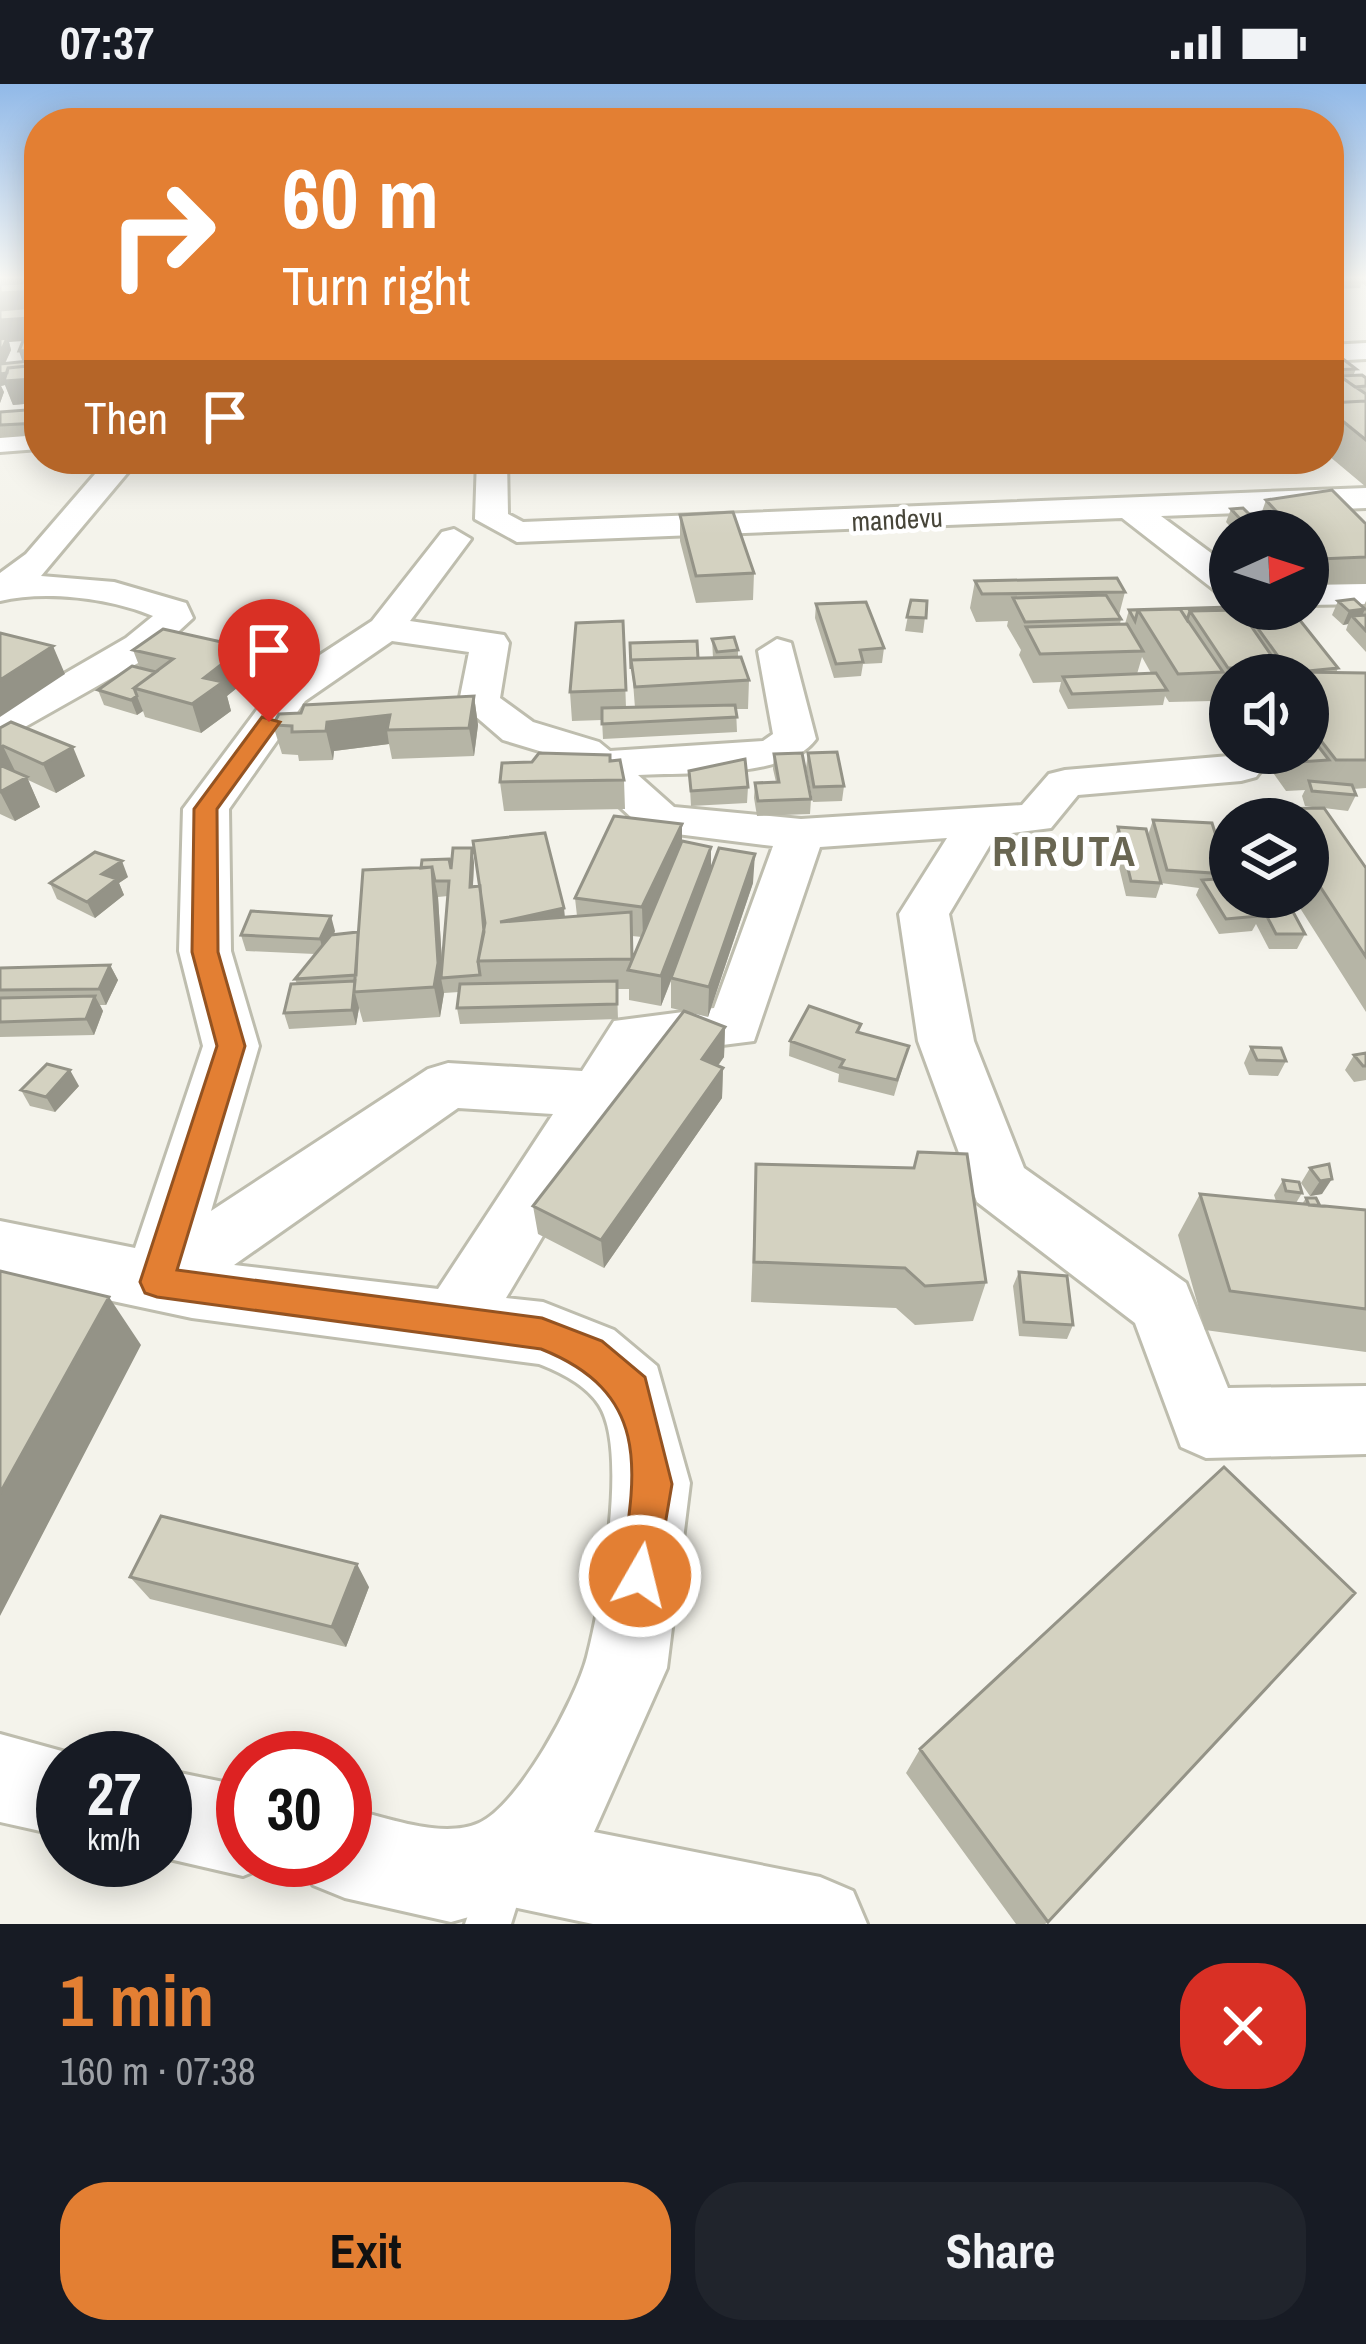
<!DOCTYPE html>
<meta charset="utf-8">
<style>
body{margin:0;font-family:"Archivo Narrow",sans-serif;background:#20242c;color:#f1f3f6;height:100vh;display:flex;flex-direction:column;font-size:45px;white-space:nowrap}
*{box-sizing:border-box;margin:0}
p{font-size:39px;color:#9ea1a6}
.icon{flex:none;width:66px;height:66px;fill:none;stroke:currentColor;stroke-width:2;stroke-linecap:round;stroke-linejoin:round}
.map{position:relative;height:1840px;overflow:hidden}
.side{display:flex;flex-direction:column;background:#171b24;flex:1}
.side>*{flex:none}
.banner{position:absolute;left:24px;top:24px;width:1320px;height:366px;border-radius:48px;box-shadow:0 6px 30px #0003;background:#e37f33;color:#fff;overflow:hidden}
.needle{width:78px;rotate:87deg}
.buttons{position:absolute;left:1209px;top:426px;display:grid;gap:24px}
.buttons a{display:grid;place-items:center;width:120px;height:120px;border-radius:50%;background:#171b24;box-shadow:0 6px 30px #0003;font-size:60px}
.speed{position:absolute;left:36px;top:1647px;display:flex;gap:24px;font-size:60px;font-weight:700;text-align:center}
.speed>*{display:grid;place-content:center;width:156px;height:156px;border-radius:50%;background:#171b24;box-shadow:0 6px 30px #0003;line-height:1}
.speed small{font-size:30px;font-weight:400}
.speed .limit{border:18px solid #d22;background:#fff;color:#111}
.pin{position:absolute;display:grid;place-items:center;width:102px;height:102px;color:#fff;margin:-123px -51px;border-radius:50% 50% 50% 0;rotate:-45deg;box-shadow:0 0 12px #0007}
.pin .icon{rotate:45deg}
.me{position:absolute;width:132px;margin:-66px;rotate:8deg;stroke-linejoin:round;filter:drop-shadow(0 0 9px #0008)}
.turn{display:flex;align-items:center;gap:42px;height:252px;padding:0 60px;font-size:54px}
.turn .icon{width:156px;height:156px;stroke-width:2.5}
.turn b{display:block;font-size:84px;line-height:102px}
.then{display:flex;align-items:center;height:114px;padding:0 60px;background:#0003;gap:24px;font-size:45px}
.round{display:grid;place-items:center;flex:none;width:126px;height:126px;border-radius:48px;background:#20242c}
.overview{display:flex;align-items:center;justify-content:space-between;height:204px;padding:0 60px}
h1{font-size:72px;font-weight:700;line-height:90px;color:#e37f33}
.button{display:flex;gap:24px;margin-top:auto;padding:24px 60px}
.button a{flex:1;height:138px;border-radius:48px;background:#e37f33;color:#111;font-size:48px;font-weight:700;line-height:138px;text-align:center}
.button a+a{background:#20242c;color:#f1f3f6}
.status{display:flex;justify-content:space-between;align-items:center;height:84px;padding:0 60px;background:#171b24;direction:ltr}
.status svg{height:33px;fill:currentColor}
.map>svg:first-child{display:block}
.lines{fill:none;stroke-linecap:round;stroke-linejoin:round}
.lane-casing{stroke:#bebdae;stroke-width:6}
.street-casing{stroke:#bebdae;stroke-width:6}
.lane{fill:#fff;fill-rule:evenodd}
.street{fill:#fff;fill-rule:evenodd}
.wall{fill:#b6b5a6;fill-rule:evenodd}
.shaded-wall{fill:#949387}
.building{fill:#d4d2c1;stroke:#949387;stroke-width:3}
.route{fill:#e37f33;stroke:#945321;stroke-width:3}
.labels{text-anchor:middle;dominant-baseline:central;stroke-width:9;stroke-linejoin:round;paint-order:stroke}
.far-street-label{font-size:27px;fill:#474539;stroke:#fff}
.district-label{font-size:42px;font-weight:bold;letter-spacing:3px;fill:#696652;stroke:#fff}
</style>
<div class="status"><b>07:37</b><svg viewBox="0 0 49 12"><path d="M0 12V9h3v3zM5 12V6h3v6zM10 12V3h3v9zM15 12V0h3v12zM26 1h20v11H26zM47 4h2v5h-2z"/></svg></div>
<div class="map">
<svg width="1366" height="1840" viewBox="0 0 1366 1840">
<rect width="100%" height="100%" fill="#f4f3eb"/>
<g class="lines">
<g class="lane-casing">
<path id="lane" d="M503,1769L519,1776L526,1792L511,1840H465L487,1776Z"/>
</g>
<g class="street-casing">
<path id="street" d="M1366,259V275L1329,277V261Z
M39,347V365L0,368V350Z
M108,375H139L41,492L114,498L186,519L193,534L154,570L0,657V627L126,554L153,532C110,514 45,506 0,517V489L26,470Z
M477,375H507L508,430L523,438L1366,404V424L1161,432L1230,483V511L1217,508L1122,434L517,458L475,435Z
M454,445L471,455L410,537L504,551L509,559L500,614L533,638L599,658L610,667L763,657L773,650L758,567L777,555L791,559L816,655C788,695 684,688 638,691L674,723L801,735L1022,721L1049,690L1065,686L1241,671L1256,675L1263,684L1256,693L1241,697L1078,711L1051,744L996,751L949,830L974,957L1024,1084L1186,1199L1228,1304L1366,1302V1370L1206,1374L1181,1363L1135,1239L977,1118L918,957L899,830L947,754L820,763L754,957L651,970L506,1214L543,1218L614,1246L657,1282L690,1399L667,1584L594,1748L820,1793L853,1807L867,1840H593L508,1822L451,1838L345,1814L313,1801L303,1776H345V1724C384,1732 441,1756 479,1739C519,1721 576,1615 587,1573C601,1519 629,1367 599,1321C586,1301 560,1288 539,1280L192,1234L0,1193V1137L135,1164L203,962L179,867L183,725L277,599L372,537L442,448ZM392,557L469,568L459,618L503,656L569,676L645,746L773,762L714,924L614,937L582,987L448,979L428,985L211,1127L259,962L231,867L229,725L305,617ZM458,1024L553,1030L438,1205L234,1181Z
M1366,498V520L1308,521V499Z
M0,1650L87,1674H63V1752L0,1738Z
M165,1686L243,1702V1776L275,1779L243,1792L165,1774Z"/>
</g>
<use href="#lane" class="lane"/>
<use href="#street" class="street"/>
</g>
<path class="wall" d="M0,193H39V228H35L39,239V251L9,258L11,266L5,280L23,278L39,256V351L0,354V328L38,326L35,319L13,321L5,301L1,302L4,308L0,319Z
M1329,193H1366V202L1362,199L1360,204L1329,205Z
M1329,276L1356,285L1353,292L1366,294V403L1329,372Z
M517,375H552L551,388L518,389Z
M559,375H677V381L561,387Z
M1266,416L1366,440V500L1308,501V447H1261L1257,442Z
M1231,425L1254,435L1249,447H1234L1226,438Z
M680,431L754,489L753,516L696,519L680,457Z
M975,497L1125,508L1119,531L1121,535L1120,540H1125L1129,526L1291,525L1338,584L1336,589H1366V704L1353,705L1356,711L1348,727L1324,724L1366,784V928L1293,813H1308V735H1266L1270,725L1319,724L1305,722L1302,712L1305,706L1286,707L1259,669H1308V591H1230V628L1224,619L1227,613H1218L1215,609L1212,617L1169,618L1165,612L1163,621L1068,625L1059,607L1061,598L1033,599L1019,571L1021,566L1007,542L1008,537L976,538L970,524ZM1142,573L1151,589L1137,590Z
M911,516L927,517L923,549L905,547Z
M1338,517L1363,523L1366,517V568L1346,546L1348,540L1343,541L1332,531Z
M816,520L884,564L882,579L863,580L861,592L834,594L815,534Z
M623,537L626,624H635L630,559L698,574H713L712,555L738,566V573L749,596L748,625H736L737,648L603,655L602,636L572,637L570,608Z
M244,563L253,591L227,612L231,627L201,649L145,633L143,627L137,631L104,621L98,606L140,584L133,566Z
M474,612L478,641L474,672L392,675L389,660L334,667L333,676L299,677L298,671L282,670L273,641Z
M0,644L85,692L56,709L28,696L40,723L15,737L0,730Z
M808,669L844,702L842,717L813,718L806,684Z
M774,670L811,715L810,730L757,732L754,714L755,699L776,698L773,685Z
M610,677L624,696L625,725L504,727L500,698Z
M689,687L748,703L747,719L691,722Z
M1153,736L1217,756L1223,742H1230V787L1220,765L1228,790L1226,794L1230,813H1285L1305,850L1297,865H1269L1256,840L1252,847L1219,850L1196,811L1199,804L1161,799L1156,814L1126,812L1113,758L1118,743L1148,751Z
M682,740V757L711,785L753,799L708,933L671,924V897L661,922L629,916V905H617L618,935L460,940L457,924L459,908L444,909L440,933L363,938L359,924L356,941L289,945L284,929L297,900L295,895L315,870L246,867L241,851L335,847L334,850L358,848L451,785L472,764L474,779L473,802L565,833L577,832L575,814ZM448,812L442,879L438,813ZM632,852L642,853L633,874Z
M128,793L119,799L124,811L95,834L57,815L50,799Z
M110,881L118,896L106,921H100L103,927L94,951L0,953V884Z
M725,943L724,973L718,982L723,984L722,1014L604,1184L538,1150L533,1122Z
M860,949L909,962L894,1012L838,998L839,990L789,972L790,957Z
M1251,963L1286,977L1278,992L1249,991L1244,979Z
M1366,969V996L1354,998L1345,986L1354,971Z
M79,1002L55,1028L30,1022L21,1006Z
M756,1080L986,1198L973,1237L915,1241L896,1224L751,1218Z
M1329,1080L1322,1110L1310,1112L1301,1099L1310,1084Z
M1283,1096L1302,1109L1296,1119L1302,1120L1306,1114L1320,1122L1366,1126V1268L1205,1246L1178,1151L1200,1110L1276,1117L1274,1111Z
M1019,1188L1073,1241L1067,1255L1019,1252L1013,1202Z
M130,1493L369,1503L346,1563L150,1515Z
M920,1665L1048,1838L1045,1840H1016L906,1689Z"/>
<path class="shaded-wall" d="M0,193H39V228H35L39,239L38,256L9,258L11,266L4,281L0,282Z
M39,266V278L23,279L19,267Z
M39,285V329L35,319L13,321L5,301L1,302L4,308L0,319V290Z
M1254,435L1249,447H1239L1242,437Z
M1365,525L1359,539L1352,532L1348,540L1343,541L1349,527Z
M53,562L65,590L0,633V596Z
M244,563L253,591L227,612L231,627L201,649L192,620L204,594Z
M137,612L143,627L137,631L131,616Z
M474,612L478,641L474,672L469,644Z
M390,631L387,646L389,660L334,667L333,676L326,647L327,638Z
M3,662L17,691L0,700V664Z
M73,663L85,692L56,709L43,680Z
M27,693L40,723L15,737L0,708Z
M682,740V769L643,853L642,823Z
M711,763V792L661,922V892Z
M472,764L474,779L472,818L470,803Z
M755,770L753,799L708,933L709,903Z
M122,777L128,793L119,799L124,811L95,834L87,818L102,790Z
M432,783L438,813L443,893L441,894L444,909L440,933L434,903Z
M564,824L567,853L500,838Z
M331,832L335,847L324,871L320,855Z
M110,881L118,896L106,921L99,905Z
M355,909L359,924L356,941L352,926Z
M95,912L103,927L94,951L86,935Z
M725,943L724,973L701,1004L702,975Z
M723,984L722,1014L604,1184L601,1156Z
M70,986L79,1002L55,1028L46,1013Z
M1332,1095L1322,1110L1310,1112L1320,1097Z
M109,1213L141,1261L0,1532V1409Z
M357,1480L369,1503L346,1563L332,1543Z"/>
<path class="building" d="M39,198V207L0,209V200Z
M34,223L30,234L0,236V226Z
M7,254L0,270V255Z
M39,256V266L19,267L23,257Z
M1343,275L1356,285L1331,286L1329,285V276Z
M39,276V281L8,284L7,289L0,290V280Z
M39,281V308L31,309L35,295L4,297L8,284Z
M1329,285L1366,310V317L1329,319Z
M1362,291L1366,294V302L1355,303L1340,292Z
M1366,317V356L1329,326V319Z
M39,325V339L0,341V328Z
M1332,406L1366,440V473L1319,475L1308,463V447H1294L1266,416Z
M1243,424L1254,435L1242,437L1231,425Z
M733,428L754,489L696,492L680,431Z
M1117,494L1125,508L982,510L975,497Z
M1106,511L1121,535L1025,538L1013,514Z
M1354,515L1365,525L1349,527L1338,517Z
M911,516L927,517L926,534L907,533Z
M866,518L884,564L860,566L863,578L836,580L816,520Z
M1230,523V525H1243L1242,529L1240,526L1190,527L1187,536L1180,525L1138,526L1135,537L1129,526Z
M1180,525L1223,588L1178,590L1138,526Z
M1244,525H1291L1338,584L1298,588L1366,589V676H1336L1308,640V591H1270L1269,590L1290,589Z
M1240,526L1280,584H1228L1190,527Z
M1366,531V547L1352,532Z
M623,537L626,606L570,608L576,539Z
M1127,540L1143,567L1040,570L1026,543Z
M163,545L244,563L204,594L223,598L192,620L134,604L173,575L133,566Z
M0,549L53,562L0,596Z
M734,553L738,566L717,568L712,555Z
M697,557L698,574L631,576V585L630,559Z
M741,573L749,596L635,603L631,576Z
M132,582L156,588L134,604L137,612L131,616L98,606Z
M1156,589L1167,606L1072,610L1063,593Z
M474,612L469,644L387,646L390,631L327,638L326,647L292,648V642L273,641L279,630L301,629L304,621Z
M735,621L737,633L602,640V624Z
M11,638L73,663L43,680L3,662L0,664V644Z
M1308,649L1329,676L1299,678L1293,669H1308Z
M837,668L844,702L814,703L808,669Z
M539,669L610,671V677L620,676L624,696L500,698L502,679L532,678Z
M802,669L811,715L758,717L755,699L779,698L774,670Z
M745,675L748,703L691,707L689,687Z
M0,681L27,693L0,708Z
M1309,697L1352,701L1356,711L1312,707Z
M1324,724L1366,784V873L1308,784V735H1276L1270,725Z
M614,732L682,740L642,823L575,814Z
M1153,736L1212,739L1228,790L1167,786Z
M1223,742H1230V758Z
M1118,743L1146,745L1161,799L1131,797Z
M545,749L564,824L500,838L631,828L632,875L478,877L485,839L473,757Z
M682,757L711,763L661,892L628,886Z
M453,764H472L470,803L480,802L484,848L478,877L480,891L441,894L449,797H435L432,783L421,784L422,776L449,775L451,785Z
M719,764L755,770L709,903L671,894Z
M95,768L122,777L102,790L117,795L87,818L50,799Z
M432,783L438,879L434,903L354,908L363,786Z
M1230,794V813H1247L1259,832L1226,835L1202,796Z
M1257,813H1285L1305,850H1276Z
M251,827L331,832L320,855L241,851Z
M358,848L356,891L295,895L331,851Z
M110,881L99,905L0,906V884Z
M355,897L352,926L284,929L291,900Z
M617,897V920L457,924L460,900Z
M95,912L86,935L0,938V914Z
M809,922L861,940L857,948L909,962L897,996L840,983L844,976L790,957Z
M684,927L725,943L702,975L723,984L601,1156L533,1122Z
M1251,963L1281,964L1286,977L1257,976Z
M1366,969V982H1363L1354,971Z
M47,980L70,986L46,1013L21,1006Z
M918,1068L967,1070L986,1198L925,1202L905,1184L754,1178L756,1080L914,1084Z
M1329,1080L1332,1095L1320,1097L1310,1084Z
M1283,1096L1299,1098L1302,1109L1286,1107Z
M1200,1110L1366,1126V1225L1230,1207Z
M1306,1114H1316L1320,1122L1309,1121Z
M0,1187L109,1213L0,1409Z
M1019,1188L1067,1192L1073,1241L1024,1238Z
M1224,1383L1355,1509L1048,1838L920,1665Z
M161,1432L357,1480L332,1543L130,1493Z"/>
<linearGradient id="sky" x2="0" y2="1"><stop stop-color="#91b9e8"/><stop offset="0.43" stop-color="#fafaf6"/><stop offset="1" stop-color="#fafaf6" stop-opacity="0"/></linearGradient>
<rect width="1366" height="451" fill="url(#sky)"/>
<path class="route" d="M262,633L280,638L217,725L218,868L245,962L177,1186L542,1234L602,1257L645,1293L672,1400L654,1506L640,1512L626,1506L620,1492C636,1390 654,1310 541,1265L157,1213L145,1209L140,1198L217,962L192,868L194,725Z"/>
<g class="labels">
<g class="far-street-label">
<text transform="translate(897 435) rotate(-3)">mandevu</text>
</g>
<g class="district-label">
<text x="1065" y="767">RIRUTA</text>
</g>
</g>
</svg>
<div class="buttons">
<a><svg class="needle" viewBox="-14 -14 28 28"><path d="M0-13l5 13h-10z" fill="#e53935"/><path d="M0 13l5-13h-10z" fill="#9ea1a6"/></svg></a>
<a><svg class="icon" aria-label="sound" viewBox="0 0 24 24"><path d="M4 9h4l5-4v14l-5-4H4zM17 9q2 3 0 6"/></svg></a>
<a><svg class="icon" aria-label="layers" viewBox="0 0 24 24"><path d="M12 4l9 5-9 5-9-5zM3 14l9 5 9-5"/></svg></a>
</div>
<div class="speed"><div>27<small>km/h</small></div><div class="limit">30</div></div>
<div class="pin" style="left:269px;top:638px;background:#d93025"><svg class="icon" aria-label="arrive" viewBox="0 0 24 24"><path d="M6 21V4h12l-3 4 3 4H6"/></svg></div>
<svg class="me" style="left:640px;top:1492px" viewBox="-20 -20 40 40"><circle r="17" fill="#e37f33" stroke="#fff" stroke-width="3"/><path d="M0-11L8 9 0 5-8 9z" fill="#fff"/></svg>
<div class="banner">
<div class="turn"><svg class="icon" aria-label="right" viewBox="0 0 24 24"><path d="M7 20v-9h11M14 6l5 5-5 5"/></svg><div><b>60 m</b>Turn right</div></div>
<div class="then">Then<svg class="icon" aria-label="arrive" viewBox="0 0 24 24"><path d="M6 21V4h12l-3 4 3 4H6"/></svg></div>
</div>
</div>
<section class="side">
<div class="overview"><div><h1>1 min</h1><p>160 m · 07:38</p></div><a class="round" style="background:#d93025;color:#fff"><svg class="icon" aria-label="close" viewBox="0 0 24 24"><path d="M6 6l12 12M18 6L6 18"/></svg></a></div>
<div class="button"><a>Exit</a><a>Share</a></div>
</section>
